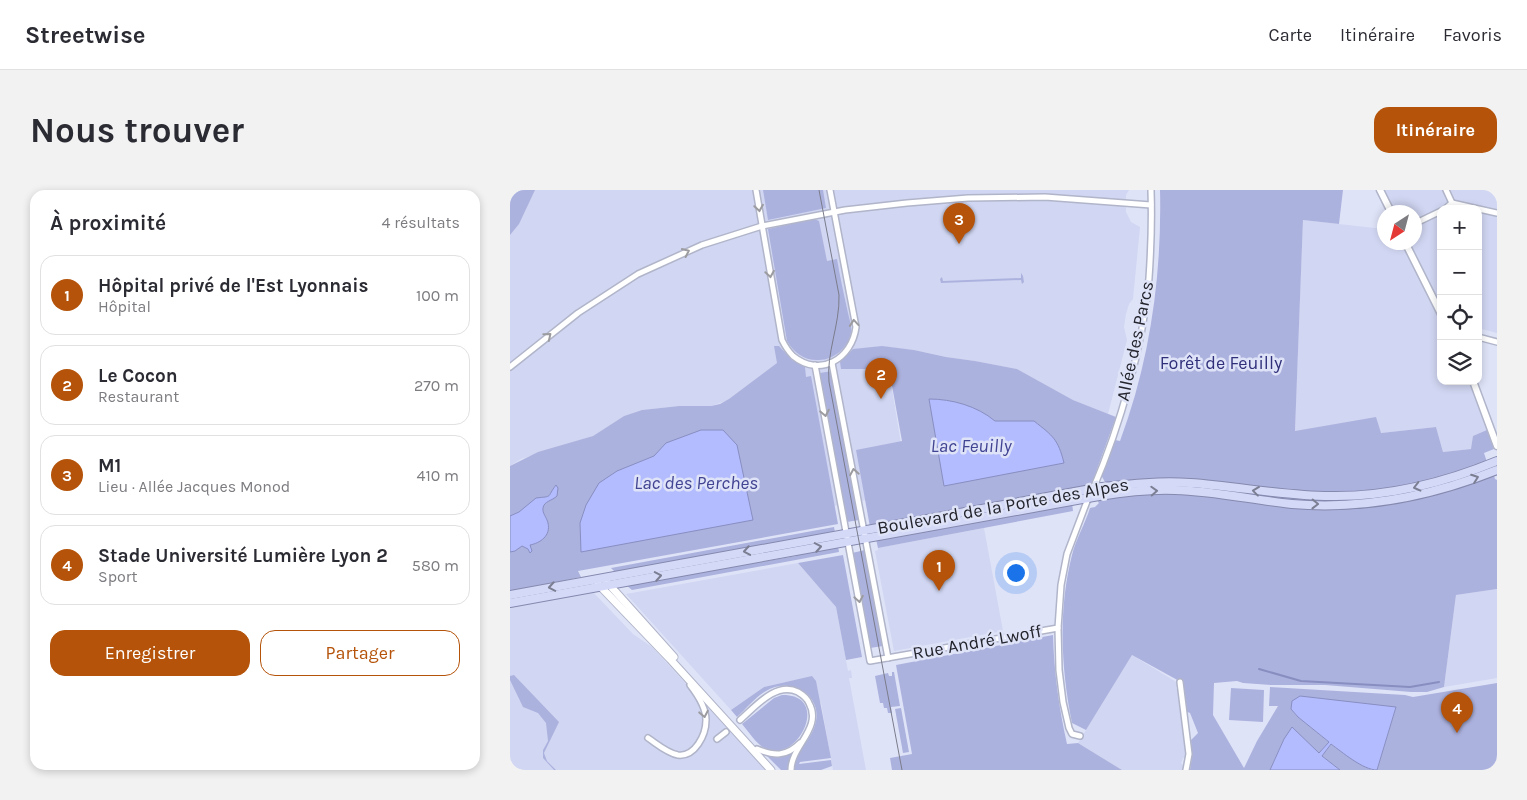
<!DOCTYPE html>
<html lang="fr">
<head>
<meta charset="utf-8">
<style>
  :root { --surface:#fff; --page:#f2f2f3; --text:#2b2b33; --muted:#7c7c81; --line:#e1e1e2; --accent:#b45309 }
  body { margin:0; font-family:Karla,sans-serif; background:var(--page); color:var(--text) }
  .controls { position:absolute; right:15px; top:15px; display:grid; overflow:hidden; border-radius:10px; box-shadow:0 2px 8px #0003 }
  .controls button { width:45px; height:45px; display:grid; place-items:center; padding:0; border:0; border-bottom:1px solid var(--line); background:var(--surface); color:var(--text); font:25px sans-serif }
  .compass { position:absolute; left:867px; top:15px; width:45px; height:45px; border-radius:50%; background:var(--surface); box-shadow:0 2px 8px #0003; rotate:216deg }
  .you { position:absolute; left:505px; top:382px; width:18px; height:18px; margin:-12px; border:4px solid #fff; border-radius:50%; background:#1a73e8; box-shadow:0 0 0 8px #1a73e833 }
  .badge { display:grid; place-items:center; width:32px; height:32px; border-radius:50%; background:var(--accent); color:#fff; font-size:16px; font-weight:700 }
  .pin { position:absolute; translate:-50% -41px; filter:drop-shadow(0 1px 2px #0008) }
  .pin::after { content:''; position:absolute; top:26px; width:18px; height:15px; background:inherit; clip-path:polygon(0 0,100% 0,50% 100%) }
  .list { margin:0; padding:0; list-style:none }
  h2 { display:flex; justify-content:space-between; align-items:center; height:65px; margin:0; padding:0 20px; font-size:21px }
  h2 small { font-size:16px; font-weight:400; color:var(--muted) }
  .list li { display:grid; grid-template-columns:32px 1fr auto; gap:15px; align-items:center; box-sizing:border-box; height:80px; margin:0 10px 10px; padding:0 10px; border:1px solid var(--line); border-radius:15px }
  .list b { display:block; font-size:19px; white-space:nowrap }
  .list p { margin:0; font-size:16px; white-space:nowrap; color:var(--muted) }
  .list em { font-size:16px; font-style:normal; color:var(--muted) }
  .actions { display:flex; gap:10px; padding:15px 20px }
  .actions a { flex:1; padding:11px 0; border:1px solid var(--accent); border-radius:15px; text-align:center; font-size:18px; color:var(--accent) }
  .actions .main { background:var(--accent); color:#fff }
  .icon { flex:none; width:28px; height:28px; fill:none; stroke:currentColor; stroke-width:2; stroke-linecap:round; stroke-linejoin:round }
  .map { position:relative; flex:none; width:987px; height:580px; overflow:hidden; border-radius:15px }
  header { display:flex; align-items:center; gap:30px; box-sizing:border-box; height:70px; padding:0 25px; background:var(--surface); border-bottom:1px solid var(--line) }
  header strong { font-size:24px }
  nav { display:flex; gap:28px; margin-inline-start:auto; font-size:18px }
  .intro { display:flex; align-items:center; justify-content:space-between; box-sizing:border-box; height:120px; padding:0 30px }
  h1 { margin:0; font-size:35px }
  .button { padding:12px 22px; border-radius:15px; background:var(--accent); color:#fff; font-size:18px; font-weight:700 }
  main { display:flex; gap:30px; padding:0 30px }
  aside { flex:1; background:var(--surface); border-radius:15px; box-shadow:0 2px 8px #0003 }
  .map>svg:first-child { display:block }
  .built { fill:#d1d6f2 }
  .green { fill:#acb2de }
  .water { fill:#b3bcff; stroke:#888ec0 }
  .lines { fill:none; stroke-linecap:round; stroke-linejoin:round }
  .stream { stroke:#888ec0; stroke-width:2 }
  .minor-casing { stroke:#b1b5c9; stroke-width:8 }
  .tertiary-casing { stroke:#b1b5c9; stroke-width:9 }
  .secondary-casing { stroke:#b1b5c9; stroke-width:9 }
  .primary-casing { stroke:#8489ae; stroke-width:10 }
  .minor { stroke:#fff; stroke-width:5 }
  .tertiary { stroke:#fff; stroke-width:6 }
  .secondary { stroke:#fff; stroke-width:7 }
  .primary { stroke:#d4d9f8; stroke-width:8 }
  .tram { stroke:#7a7c8a; stroke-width:1 }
  .oneway { stroke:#9c9ca0 }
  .oneway2 { stroke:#7c7e92 }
  .labels { text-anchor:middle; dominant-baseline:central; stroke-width:5; stroke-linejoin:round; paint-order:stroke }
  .street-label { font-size:18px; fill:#23242c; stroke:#dfe3f8 }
  .park-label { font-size:18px; fill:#2f2f7a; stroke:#dfe3f8 }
  .water-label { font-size:19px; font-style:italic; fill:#414492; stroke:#dfe3f8 }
</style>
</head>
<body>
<header>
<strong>Streetwise</strong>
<nav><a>Carte</a><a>Itinéraire</a><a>Favoris</a></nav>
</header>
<div class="intro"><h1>Nous trouver</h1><a class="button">Itinéraire</a></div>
<main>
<aside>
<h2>À proximité<small>4 résultats</small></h2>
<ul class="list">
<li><span class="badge">1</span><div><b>Hôpital privé de l'Est Lyonnais</b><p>Hôpital</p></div><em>100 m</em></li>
<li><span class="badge">2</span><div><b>Le Cocon</b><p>Restaurant</p></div><em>270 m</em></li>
<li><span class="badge">3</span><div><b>M1</b><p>Lieu · Allée Jacques Monod</p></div><em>410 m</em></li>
<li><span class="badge">4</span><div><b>Stade Université Lumière Lyon 2</b><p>Sport</p></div><em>580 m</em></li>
</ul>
<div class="actions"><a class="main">Enregistrer</a><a>Partager</a></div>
</aside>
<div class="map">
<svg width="987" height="580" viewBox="0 0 987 580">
  <rect width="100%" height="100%" fill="#dfe3f8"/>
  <g class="built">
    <path d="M0,0H619L616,5V22L621,32L630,37L623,109L619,114L616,124L614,137L617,150L598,224L563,210L507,179L465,171L436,167L404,160L375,157L399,302L281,324L219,210L201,216H169L132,220L114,226L83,246L11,269L0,276Z"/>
    <path d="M874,0H987V143L968,138V19H931V191H967L985,238L977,240L961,259L933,262L926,237L871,243L785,241L793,30L874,39V52H904V22H885Z"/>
    <path d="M474,338L493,441L384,461L365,361L368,360V358Z"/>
    <path d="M288,373L326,417L338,481L341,480L342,488H339L356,580H323L311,513L285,490L254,497L221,520L116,404Z"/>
    <path d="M987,399V488L934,497L946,405Z"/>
    <path d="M82,401L123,444L142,457L256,580H0V417Z"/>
    <path d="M622,465L668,493L666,498L668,500L677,561V567L673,568L671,573L674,576V580H612L568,553Z"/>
  </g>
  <g class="green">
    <path d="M0,0H25L9,34L0,45Z"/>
    <path d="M253,0H313L316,18L258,30Z"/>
    <path d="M650,0H833L829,34L793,30L785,241L866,227L871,243L926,237L933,262L961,259L963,246L977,240L984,259L974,263L977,272L944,284L897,295L860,301L824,304L735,297L595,292L591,285L605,250L610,251C640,171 652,85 650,0Z"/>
    <path d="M304,29L309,31L317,71L327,69C330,87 334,105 338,123C339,128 342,136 341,142C339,157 324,170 309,170C295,171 284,163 277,151L258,39Z"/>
    <path d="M511,83L513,86L514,92L512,94L511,90L431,93L430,89L432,87L433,91L511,88Z"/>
    <path d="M264,156H269L282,170L295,177L296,187L301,186L328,334L68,381L71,387L0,402V276L28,262L83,246L114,226L132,220L169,216H201L210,214L219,209L267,173Z"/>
    <path d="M372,156L404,160L436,167L465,171L507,179L563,210L606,227L582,293L578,296L360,337L346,260L392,251L379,179H331L330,172L343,159Z"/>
    <path d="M322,181L349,330L337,332L310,183Z"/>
    <path d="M981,276L985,289L987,290V399L946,405L934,497L917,502H901L815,495H761L733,493L727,491L704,493L703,525L734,578L747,551L768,516H759L760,497L895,505L903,507L987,493V580H867L886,517L781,519L788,527L819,552L809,563L774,549L760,580H680L682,567L681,550L688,543L680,523L675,521L671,492L622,465L576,540L562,533C551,479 548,420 562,365C566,349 575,334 580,318L585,317L589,313L588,312L592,300L659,294L715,299L770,307L801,309L850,308Z"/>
    <path d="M562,313L563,321L368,358L366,349Z"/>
    <path d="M324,337L325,342L106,383L101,378Z"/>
    <path d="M328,356L329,362L122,400L116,395L286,366L287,363Z"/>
    <path d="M355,360L373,456L360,458L342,363Z"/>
    <path d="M333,365L352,467L336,470L326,417L288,373Z"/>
    <path d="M543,445C544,482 549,518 557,554L568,553L612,580H382L380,568L402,564L386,475Z"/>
    <path d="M382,482H384L390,516L381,517L382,523H378L377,518H374L373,513H370L365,486L378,483L379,486H382Z"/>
    <path d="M4,485L49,532L34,563L37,571L46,580H44L33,568V560L38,551L36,533L28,523L13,517L0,490V486Z"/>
    <path d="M302,486L306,491L321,568L290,572L289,574L321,570L322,576L311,580H284C285,561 303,549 306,531C308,522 305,513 299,506C288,494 269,493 256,501C245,507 236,519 227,527L221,520L254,497Z"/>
    <path d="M721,498L754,500L753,532L719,530Z"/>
    <path d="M272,505C322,504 288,574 256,559C247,555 238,541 232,534L264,508Z"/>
    <path d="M391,518L399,562L393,563L385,519Z"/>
    <path d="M821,554L838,566L862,580H830L812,566Z"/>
    <path d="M282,563L283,564L280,570L279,580H271L257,566H269Z"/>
  </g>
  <g class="water">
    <path d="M419,209C442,209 467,216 485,231H524C543,246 548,249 554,273L434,296Z"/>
    <path d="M191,240H213L227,255L243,330L71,362L70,333L76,315L89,293L107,281L144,266L156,253Z"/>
    <path d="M46,295L48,298L47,306C42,311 34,311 33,318C32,323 37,328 38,333C41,346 30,353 20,355L22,361L20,363L18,359L12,356L5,361L0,362V326L9,322L26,308C44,306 36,308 46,295Z"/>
    <path d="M790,506L886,517L867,580C853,580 832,562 821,554L812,566L830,580H760L774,549L782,537L809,563L819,552L788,527L781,519L782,511Z"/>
  </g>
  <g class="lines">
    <path class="stream" d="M749,479L791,491L900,497L929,492"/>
    <g class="minor-casing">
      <g id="minor">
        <path d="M246,0L272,150C275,156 278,161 283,166C310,188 342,169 346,137L320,0"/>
        <path d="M942,13L987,23"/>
        <path d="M935,19L942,13L936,0"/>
        <path d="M904,34L931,21"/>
        <path d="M968,147L987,152"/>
        <path d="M322,173L378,468"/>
        <path d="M305,175L360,471L548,438"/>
        <path d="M0,177L68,123L128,84L192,55L252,36L335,20L397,13L458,8L535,7L641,15"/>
        <path d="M583,299C610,236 633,157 639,88C641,59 642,29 641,0"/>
        <path d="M670,492L679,564L676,580"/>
        <path d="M230,530C245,517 266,491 288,502C293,505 297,508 299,513C313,538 281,556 281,580"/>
        <path d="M570,546L562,544L559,538L553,512L549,480L548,438L551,395L557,364L579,306"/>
        <path d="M138,548C147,554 157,563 168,565C185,567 196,545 196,530C196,517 187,504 180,495"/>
        <path d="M207,549L216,542"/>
        <path d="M247,559C264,566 276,567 290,553"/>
      </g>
    </g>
    <g class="tertiary-casing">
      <g id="tertiary">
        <path d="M870,0L881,22"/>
        <path d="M895,52L931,124"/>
        <path d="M963,191L987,256"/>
      </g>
    </g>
    <g class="secondary-casing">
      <g id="secondary">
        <path d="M96,391L164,467"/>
        <path d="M88,394L160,469L261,580"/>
      </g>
    </g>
    <g class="primary-casing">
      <g id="primary">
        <path d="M0,405L592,297C621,294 650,291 680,293C727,296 773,306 820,306C878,307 934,293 987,271"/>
        <path d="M0,413L589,306C614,302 639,299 665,300C704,301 743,310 782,314C853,320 922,306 987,280"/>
      </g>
    </g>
    <use href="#minor" class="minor"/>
    <use href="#tertiary" class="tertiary"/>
    <use href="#secondary" class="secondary"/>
    <use href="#primary" class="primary"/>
    <path class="tram" d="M309,0L329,105C330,135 316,163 319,192L392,580"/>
  </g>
  <defs><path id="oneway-chevron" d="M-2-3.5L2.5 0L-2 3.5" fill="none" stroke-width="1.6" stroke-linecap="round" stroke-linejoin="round" transform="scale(1.25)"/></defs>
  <g class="oneway">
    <use href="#oneway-chevron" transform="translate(249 18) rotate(81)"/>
    <use href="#oneway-chevron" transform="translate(176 62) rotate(-25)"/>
    <use href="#oneway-chevron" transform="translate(260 84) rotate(81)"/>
    <use href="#oneway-chevron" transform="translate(344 133) rotate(-95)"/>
    <use href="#oneway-chevron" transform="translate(38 146) rotate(-39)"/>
    <use href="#oneway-chevron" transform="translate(315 223) rotate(79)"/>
    <use href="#oneway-chevron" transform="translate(344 282) rotate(-100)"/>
    <use href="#oneway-chevron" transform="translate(349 409) rotate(80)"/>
    <use href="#oneway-chevron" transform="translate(194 524) rotate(79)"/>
  </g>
  <g class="oneway2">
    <use href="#oneway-chevron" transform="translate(965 288) rotate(-20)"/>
    <use href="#oneway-chevron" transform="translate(907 297) rotate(166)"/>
    <use href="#oneway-chevron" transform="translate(644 301) rotate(-3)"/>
    <use href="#oneway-chevron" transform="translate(746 301) rotate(-173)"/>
    <use href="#oneway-chevron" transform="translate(805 314) rotate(1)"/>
    <use href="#oneway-chevron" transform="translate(308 357) rotate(-10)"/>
    <use href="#oneway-chevron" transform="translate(237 361) rotate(170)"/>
    <use href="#oneway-chevron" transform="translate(148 386) rotate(-10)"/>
    <use href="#oneway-chevron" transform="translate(42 397) rotate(170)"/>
  </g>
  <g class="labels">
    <g class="street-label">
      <text transform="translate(625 151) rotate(-78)">Allée des Parcs</text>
      <text transform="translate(493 316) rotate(-10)">Boulevard de la Porte des Alpes</text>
      <text transform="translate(467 452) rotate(-10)">Rue André Lwoff</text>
    </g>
    <g class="park-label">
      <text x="711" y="173">Forêt de Feuilly</text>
    </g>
    <g class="water-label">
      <text x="461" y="256">Lac Feuilly</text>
      <text x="186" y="293">Lac des Perches</text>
    </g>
  </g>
</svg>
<div class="controls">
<button>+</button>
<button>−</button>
<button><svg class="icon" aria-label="locate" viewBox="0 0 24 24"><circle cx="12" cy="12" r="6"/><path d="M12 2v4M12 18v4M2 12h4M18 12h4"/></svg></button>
<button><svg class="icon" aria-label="layers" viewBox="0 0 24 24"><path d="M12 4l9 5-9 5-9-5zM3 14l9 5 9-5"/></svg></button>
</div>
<svg class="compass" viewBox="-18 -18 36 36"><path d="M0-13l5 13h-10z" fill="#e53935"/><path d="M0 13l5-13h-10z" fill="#7c7c81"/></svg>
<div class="you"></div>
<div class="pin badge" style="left:429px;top:401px">1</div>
<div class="pin badge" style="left:371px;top:209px">2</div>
<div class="pin badge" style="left:449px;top:54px">3</div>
<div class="pin badge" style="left:947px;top:543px">4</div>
</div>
</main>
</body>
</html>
